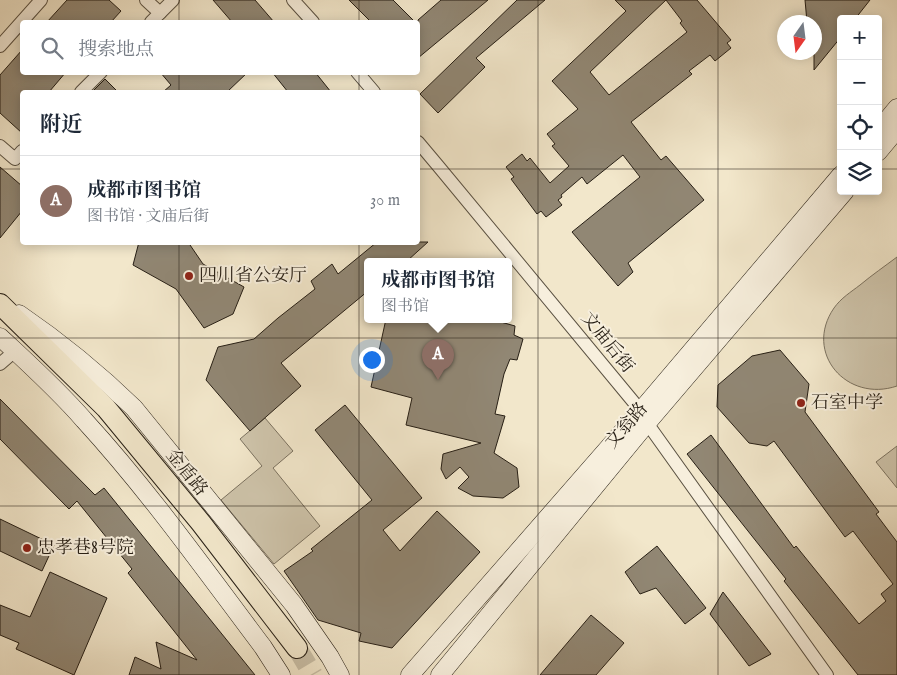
<!DOCTYPE html>
<html lang="zh">
<head>
<meta charset="utf-8">
<style>
  :root { --surface:#fff; --page:#f6f6f7; --text:#1f2937; --muted:#747a83; --line:#e0e1e3; --accent:#8f2418 }
  body { margin:0; font-family:"IM FELL English","Noto Serif SC",serif; background:var(--page); color:var(--text) }
  .controls { position:absolute; right:15px; top:15px; display:grid; overflow:hidden; border-radius:5px; box-shadow:0 2px 12px #0003 }
  .controls button { width:45px; height:45px; display:grid; place-items:center; padding:0; border:0; border-bottom:1px solid var(--line); background:var(--surface); color:var(--text); font:25px sans-serif }
  .compass { position:absolute; left:777px; top:15px; width:45px; height:45px; border-radius:50%; background:var(--surface); box-shadow:0 2px 12px #0003; rotate:194deg }
  .you { position:absolute; left:371px; top:359px; width:18px; height:18px; margin:-12px; border:4px solid #fff; border-radius:50%; background:#1a73e8; box-shadow:0 0 0 8px #1a73e833 }
  .badge { display:grid; place-items:center; width:32px; height:32px; border-radius:50%; background:var(--accent); color:#fff; font-size:16px; font-weight:700 }
  .pin { position:absolute; translate:-50% -41px; filter:drop-shadow(0 1px 2px #0008) }
  .pin::after { content:''; position:absolute; top:26px; width:18px; height:15px; background:inherit; clip-path:polygon(0 0,100% 0,50% 100%) }
  .popup { position:absolute; left:364px; top:258px; width:148px; height:65px; box-sizing:border-box; display:grid; place-content:center; border-radius:5px; background:var(--surface); filter:drop-shadow(0 1px 4px #0005); font-size:16px; white-space:nowrap; color:var(--muted) }
  .popup b { font-size:19px; color:var(--text) }
  .popup::after { content:''; position:absolute; left:50%; top:100%; margin-left:-10px; border:10px solid transparent; border-top-color:var(--surface) }
  .list { margin:0; padding:0; list-style:none }
  h2 { display:flex; justify-content:space-between; align-items:center; height:65px; margin:0; padding:0 20px; font-size:21px }
  h2 small { font-size:16px; font-weight:400; color:var(--muted) }
  .list li { display:grid; grid-template-columns:32px 1fr auto; gap:15px; align-items:center; box-sizing:border-box; height:90px; padding:0 20px; border-top:1px solid var(--line) }
  .list b { display:block; font-size:19px; white-space:nowrap }
  .list p { margin:0; font-size:16px; white-space:nowrap; color:var(--muted) }
  .list em { font-size:16px; font-style:normal; color:var(--muted) }
  .icon { flex:none; width:28px; height:28px; fill:none; stroke:currentColor; stroke-width:2; stroke-linecap:round; stroke-linejoin:round }
  .map { position:relative; flex:none; width:897px; height:675px; overflow:hidden }
  .search { position:absolute; background:var(--surface); box-shadow:0 2px 12px #0003; left:20px; top:20px; width:400px; height:55px; display:flex; align-items:center; gap:12px; box-sizing:border-box; padding:0 18px; border-radius:5px; color:var(--muted); font-size:19px }
  .panel { position:absolute; background:var(--surface); box-shadow:0 2px 12px #0003; left:20px; top:90px; width:400px; height:155px; border-radius:5px }
  .map>svg:first-child { display:block }
  .green { fill:#cfc5ac; stroke:#7b7260 }
  .building { fill:#918774; stroke:#271f15; fill-rule:evenodd }
  .lines { fill:none; stroke-linecap:round; stroke-linejoin:round }
  .primary-tunnel { stroke:#c9bfa7; stroke-width:20; stroke-dasharray:20 10; stroke-linecap:butt }
  .minor-casing { stroke:#5a5142; stroke-width:14 }
  .secondary-casing { stroke:#271f15; stroke-width:19 }
  .primary-casing { stroke:#271f15; stroke-width:22 }
  .minor { stroke:#f7efdd; stroke-width:12 }
  .secondary { stroke:#f7efdd; stroke-width:18 }
  .primary { stroke:#f2e7cb; stroke-width:20 }
  .grid { fill:none; stroke:#271f15; stroke-width:1; stroke-opacity:0.55 }
  .poi-dot { fill:#8f2418; stroke:#f7efdd; stroke-width:2 }
  .labels { text-anchor:middle; dominant-baseline:central; stroke-width:4; stroke-linejoin:round; paint-order:stroke }
  .poi-label { font-size:18px; fill:#271f15; stroke:#f7efdd; text-anchor:start }
  .street-label { font-size:18px; fill:#271f15; stroke:#f7efdd }
</style>
</head>
<body>
<div class="map">
<svg width="897" height="675" viewBox="0 0 897 675">
  <rect width="100%" height="100%" fill="#f2e7cb"/>
  <filter id="stains"><feTurbulence type="fractalNoise" baseFrequency=".004" numOctaves="4"/><feColorMatrix values="0 0 0 0 .2 0 0 0 0 .09 0 0 0 0 .02 0 0 0 .5 -.17"/></filter>
  <radialGradient id="worn" r=".72"><stop offset=".6" stop-color="#630" stop-opacity="0"/><stop offset="1" stop-color="#630" stop-opacity=".3"/></radialGradient>
  <g class="green">
    <path d="M897,257V386C847,403 803,353 834,308C841,298 851,292 860,285C872,275 885,266 897,257Z"/>
    <path d="M265,418L293,451L273,468L320,526L274,564L221,500L262,466L240,439Z"/>
    <path d="M897,446V488L876,462Z"/>
  </g>
  <g class="building">
    <path d="M67,0H109L121,11L111,22H47Z"/>
    <path d="M213,0H255L274,22H232Z"/>
    <path d="M349,0H393L415,22H371Z"/>
    <path d="M441,0H488L418,58V20Z"/>
    <path d="M517,0H545L476,58L485,67L438,113L420,94Z"/>
    <path d="M615,0H697L731,40L727,43L731,48L715,61L710,55L689,71L692,74L631,122L661,160L666,156L704,200L628,263L633,272L618,286L572,232L640,177L623,155L587,184L582,177L561,195L562,197L558,200L562,205L546,217L541,211L537,214L511,179L514,177L506,167L522,154L527,161L530,158L550,183L569,166L552,146L555,144L547,134L578,109L552,81L626,11ZM666,0L682,21L680,23L687,32L609,95L590,72Z"/>
    <path d="M805,0H870L855,19H841V37L814,70V22H807Z"/>
    <path d="M22,50V72H66L49,92H22V133L0,113V75Z"/>
    <path d="M160,72H248L227,92H163L171,85Z"/>
    <path d="M272,72H315L331,92H288Z"/>
    <path d="M105,79L118,92H92Z"/>
    <path d="M0,167L22,186V211L0,238Z"/>
    <path d="M139,242H188L203,264L244,287L233,314L204,328L176,289L133,265Z"/>
    <path d="M377,242H428L407,261H368V291L281,363L301,386L250,431L206,380L218,347L254,339L278,318L315,289L311,281L332,264L338,274Z"/>
    <path d="M386,319H416L438,324L439,319H490L515,326L514,335L523,339L517,360L510,359L504,374L495,414L505,416L494,453L517,468L519,487L503,498L473,496L458,488L469,477L460,467L446,479L441,469L443,454L481,443L406,425L412,398L371,387Z"/>
    <path d="M780,350L809,384L805,412L879,512L876,514L897,542V675H858L784,581L786,579L687,454L711,435L794,548L796,546L859,624L886,601L881,594L893,584L853,531L845,537L774,441L767,446L749,443L717,407L718,385L752,356Z"/>
    <path d="M0,399L95,495L104,488L255,675H129L135,657L161,669L156,642L197,660L128,573L132,569L77,501L69,509L0,439Z"/>
    <path d="M345,405L422,498L383,530L400,551L437,511L480,552L392,648L359,641L361,633L318,620L284,571L313,551L311,549L372,500L315,430Z"/>
    <path d="M0,519L54,545L42,571L0,551Z"/>
    <path d="M657,546L706,608L685,624L656,588L640,594L625,572Z"/>
    <path d="M50,572L107,598L74,675L16,649L19,643L0,635V605L30,617Z"/>
    <path d="M723,592L771,654L749,666L710,614Z"/>
    <path d="M591,615L624,643L596,675H540Z"/>
  </g>
  <g class="lines">
    <path class="primary-tunnel" d="M297,648L313,675"/>
    <g class="minor-casing">
      <g id="minor">
        <path d="M146,0L160,13"/>
        <path d="M293,0L313,22"/>
        <path d="M151,22L173,0"/>
        <path d="M0,46L41,0"/>
        <path d="M357,72L374,92"/>
        <path d="M81,92L101,72"/>
        <path d="M418,142L439,167L641,411L647,423L827,675"/>
        <path d="M0,146L15,159L22,151"/>
        <path d="M0,364L15,351"/>
      </g>
    </g>
    <g class="secondary-casing">
      <g id="secondary">
        <path d="M878,131L897,108"/>
        <path d="M878,152L897,129"/>
        <path d="M19,314C60,342 98,373 134,408L294,605L330,657L340,675"/>
        <path d="M0,337C29,364 58,390 84,420C149,491 205,570 263,647L281,675"/>
        <path d="M410,675L639,413L841,175"/>
        <path d="M440,675L647,423L845,191"/>
      </g>
    </g>
    <g class="primary-casing">
      <path id="primary" d="M0,304L106,408L201,523L297,648"/>
    </g>
    <use href="#minor" class="minor"/>
    <use href="#secondary" class="secondary"/>
    <use href="#primary" class="primary"/>
  </g>
  <path class="grid" d="M179,0V22M359,0V22M538,0V675M718,0V675M179,72V92M359,72V92M0,169H22M418,169H841M878,169H897M179,242V675M359,242V675M0,338H897M0,506H897"/>
  <g class="poi-dot">
    <circle cx="189" cy="276" r="5"/>
    <circle cx="801" cy="403" r="5"/>
    <circle cx="27" cy="548" r="5"/>
  </g>
  <g class="labels">
    <g class="poi-label">
      <text x="199" y="276">四川省公安厅</text>
      <text x="811" y="403">石室中学</text>
      <text x="37" y="548">忠孝巷8号院</text>
    </g>
    <g class="street-label">
      <text transform="translate(607 343) rotate(51)">文庙后街</text>
      <text transform="translate(627 426) rotate(-49)">文翁路</text>
      <text transform="translate(186 473) rotate(51)">金盾路</text>
    </g>
  </g>
  <rect width="100%" height="100%" filter="url(#stains)"/>
  <rect width="100%" height="100%" fill="url(#worn)"/>
</svg>
<div class="controls">
<button>+</button>
<button>−</button>
<button><svg class="icon" aria-label="locate" viewBox="0 0 24 24"><circle cx="12" cy="12" r="6"/><path d="M12 2v4M12 18v4M2 12h4M18 12h4"/></svg></button>
<button><svg class="icon" aria-label="layers" viewBox="0 0 24 24"><path d="M12 4l9 5-9 5-9-5zM3 14l9 5 9-5"/></svg></button>
</div>
<svg class="compass" viewBox="-18 -18 36 36"><path d="M0-13l5 13h-10z" fill="#e53935"/><path d="M0 13l5-13h-10z" fill="#747a83"/></svg>
<div class="you"></div>
<div class="pin badge" style="left:438px;top:380px;background:#8d6e63">A</div>
<div class="popup"><b>成都市图书馆</b>图书馆</div>
<div class="search"><svg class="icon" aria-label="search" viewBox="0 0 24 24"><circle cx="10" cy="10" r="6"/><path d="M15 15l6 6"/></svg>搜索地点</div>
<section class="panel">
<h2>附近<small></small></h2>
<ul class="list">
<li><span class="badge" style="background:#8d6e63">A</span><div><b>成都市图书馆</b><p>图书馆 · 文庙后街</p></div><em>30 m</em></li>
</ul>
</section>
</div>
</body>
</html>
